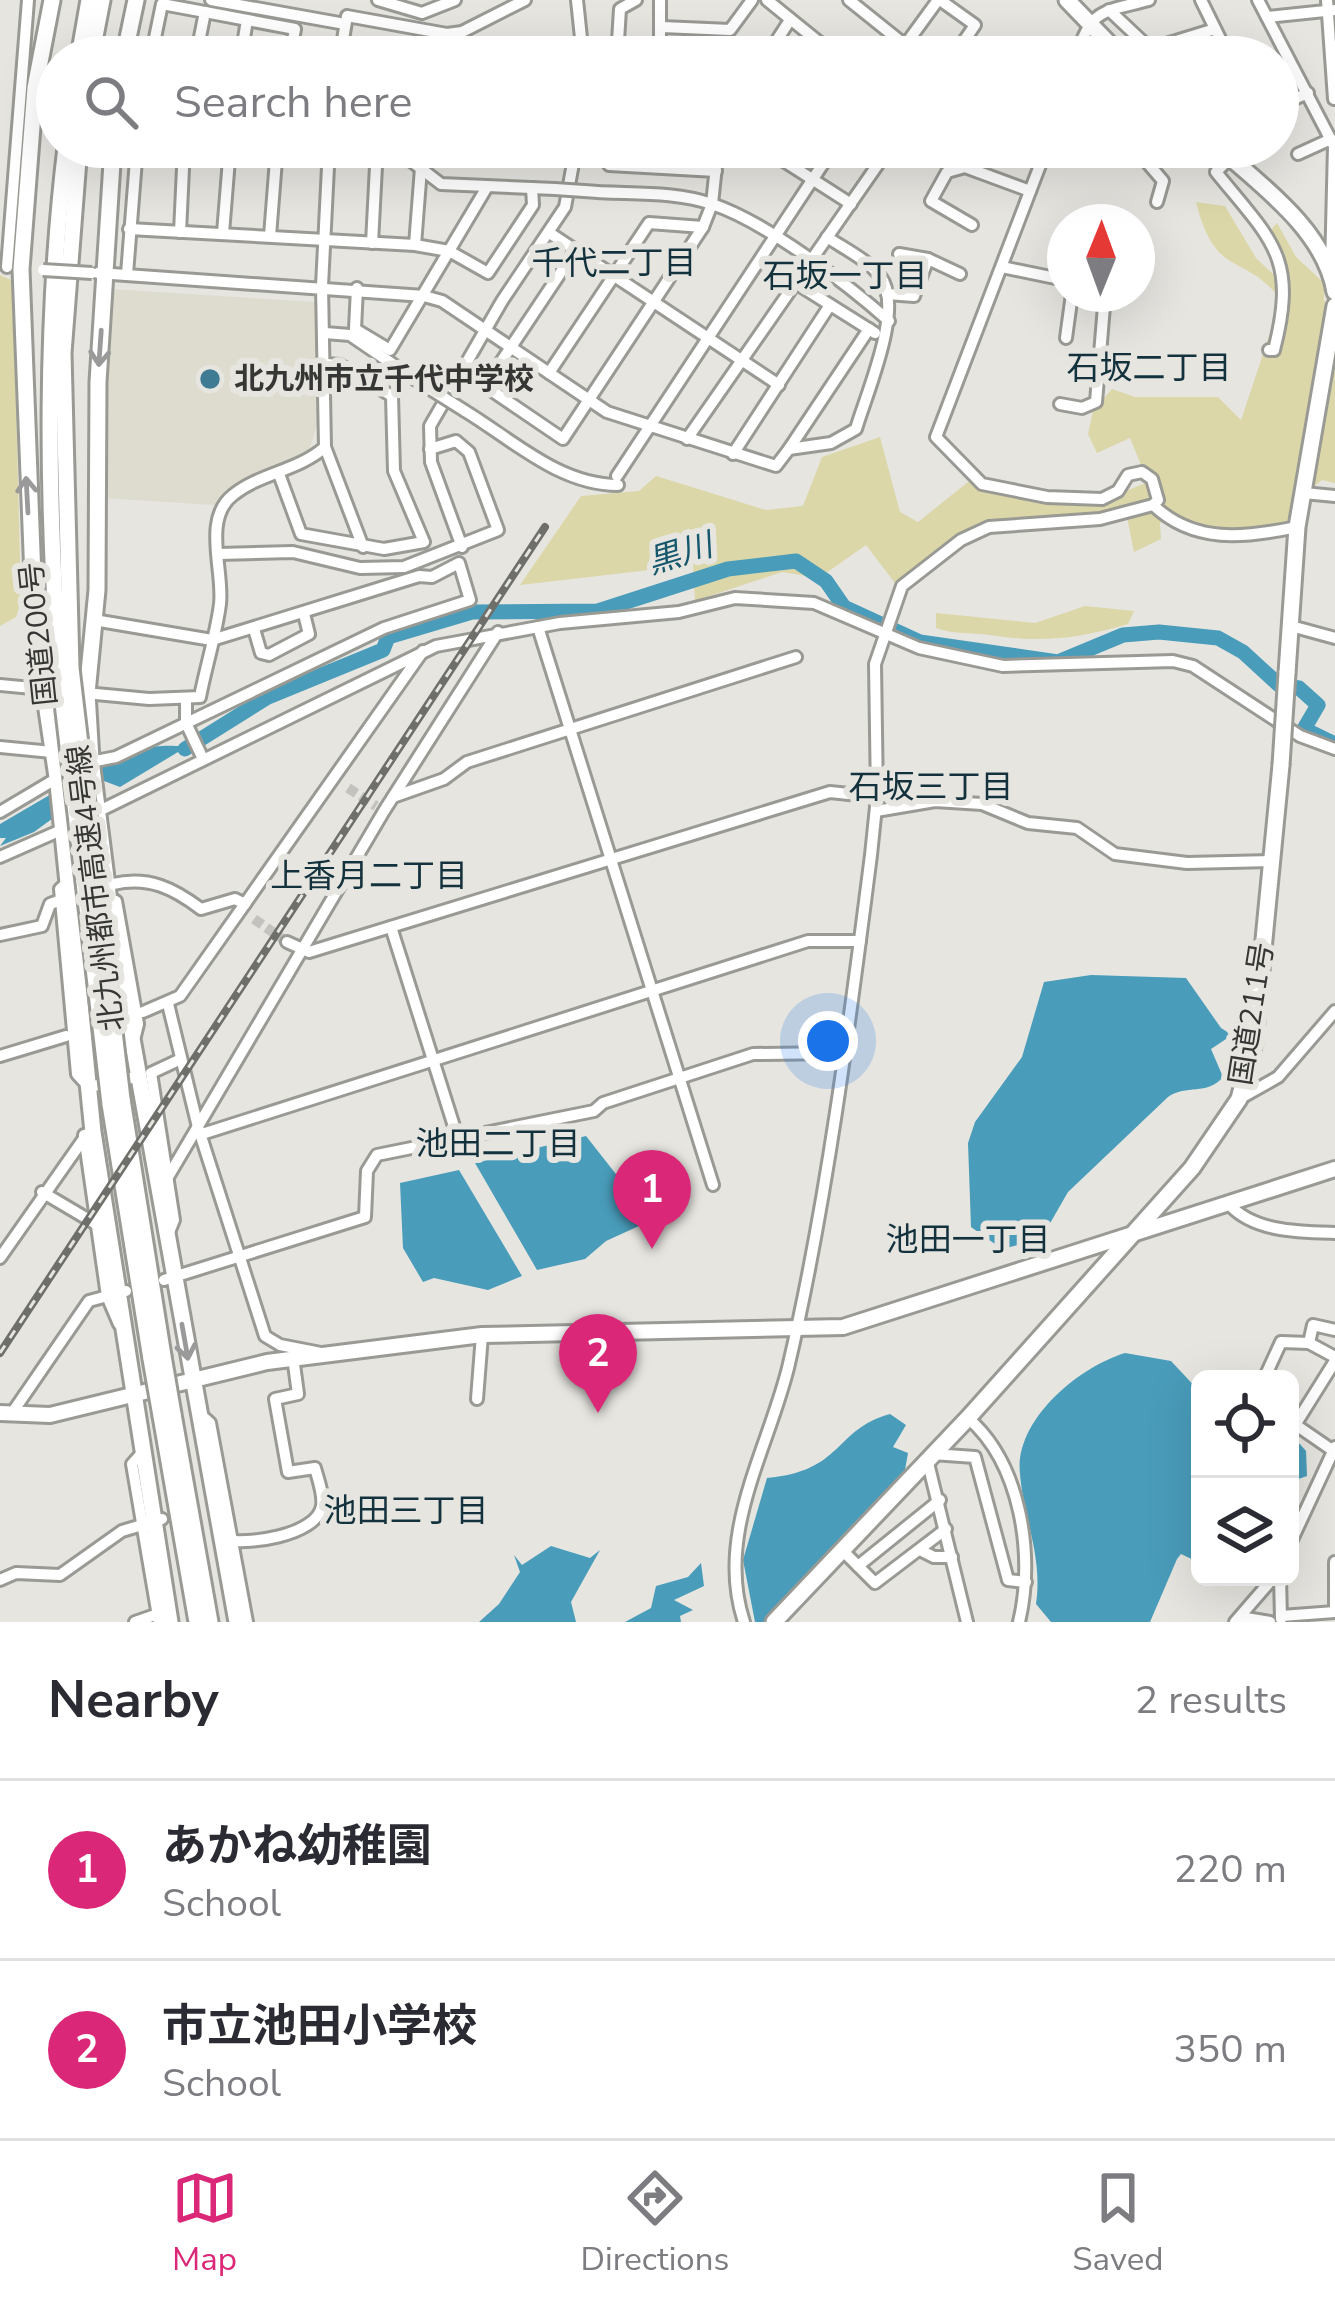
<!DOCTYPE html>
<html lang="en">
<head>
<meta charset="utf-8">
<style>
  :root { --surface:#fff; --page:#f7f7f7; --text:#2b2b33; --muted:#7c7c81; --line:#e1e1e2; --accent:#db2777 }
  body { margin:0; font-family:"Nunito Sans","Noto Sans JP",sans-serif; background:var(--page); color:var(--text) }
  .controls { position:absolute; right:36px; bottom:36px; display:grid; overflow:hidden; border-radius:18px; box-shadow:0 12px 48px #0002 }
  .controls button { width:108px; height:108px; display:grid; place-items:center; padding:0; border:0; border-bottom:3px solid var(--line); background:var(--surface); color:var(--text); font:60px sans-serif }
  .compass { position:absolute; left:1047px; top:204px; width:108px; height:108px; border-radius:50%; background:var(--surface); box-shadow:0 12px 48px #0002; rotate:1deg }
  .you { position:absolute; left:828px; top:1041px; width:42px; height:42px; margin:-30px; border:9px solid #fff; border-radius:50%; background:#1a73e8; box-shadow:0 0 0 18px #1a73e833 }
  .badge { display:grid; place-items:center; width:78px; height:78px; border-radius:50%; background:var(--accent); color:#fff; font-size:39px; font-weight:700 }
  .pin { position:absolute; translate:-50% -99px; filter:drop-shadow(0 3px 6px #0008) }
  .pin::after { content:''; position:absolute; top:63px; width:42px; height:36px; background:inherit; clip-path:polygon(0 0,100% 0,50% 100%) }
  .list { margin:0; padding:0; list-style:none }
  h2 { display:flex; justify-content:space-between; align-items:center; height:156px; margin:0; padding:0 48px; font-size:51px }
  h2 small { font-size:39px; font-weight:400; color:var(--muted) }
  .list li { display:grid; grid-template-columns:78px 1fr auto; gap:36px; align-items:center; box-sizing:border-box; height:180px; padding:0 48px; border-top:3px solid var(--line) }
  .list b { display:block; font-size:45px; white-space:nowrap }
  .list p { margin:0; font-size:39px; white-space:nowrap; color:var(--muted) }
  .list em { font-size:39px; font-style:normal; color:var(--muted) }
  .icon { flex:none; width:66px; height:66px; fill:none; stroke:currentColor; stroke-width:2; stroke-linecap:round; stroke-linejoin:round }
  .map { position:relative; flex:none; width:1335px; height:1622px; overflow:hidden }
  .search { position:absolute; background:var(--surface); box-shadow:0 12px 48px #0002; left:36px; right:36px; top:36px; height:132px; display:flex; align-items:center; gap:30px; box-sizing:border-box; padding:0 42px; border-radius:66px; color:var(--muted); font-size:45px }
  .sheet { height:516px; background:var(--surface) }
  nav { display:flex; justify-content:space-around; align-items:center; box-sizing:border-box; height:168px; border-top:3px solid var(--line); background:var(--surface); font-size:33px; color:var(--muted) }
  nav a { display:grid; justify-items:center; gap:6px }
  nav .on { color:var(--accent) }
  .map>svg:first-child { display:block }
  .built { fill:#dddccf }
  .green { fill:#dbd7a8 }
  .water { fill:#499cba }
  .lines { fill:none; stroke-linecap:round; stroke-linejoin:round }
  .river { stroke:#499cba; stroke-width:15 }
  .minor-tunnel { stroke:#c3c2be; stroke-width:10; stroke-dasharray:10 5; stroke-linecap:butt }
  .minor-casing { stroke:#9a9a95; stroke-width:16 }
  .major-casing { stroke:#9a9a95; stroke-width:20 }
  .highway-casing { stroke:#9a9a95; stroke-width:21 }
  .minor { stroke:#fff; stroke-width:10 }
  .major { stroke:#fff; stroke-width:14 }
  .highway { stroke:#fff; stroke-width:15 }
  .rail-casing { stroke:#6e6e6b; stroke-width:8 }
  .rail { stroke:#e6e5e0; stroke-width:3; stroke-dasharray:9; stroke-linecap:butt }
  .minor-bridge-casing { stroke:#9a9a95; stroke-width:16; stroke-linecap:butt }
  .highway-bridge-casing { stroke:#9a9a95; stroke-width:21; stroke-linecap:butt }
  .minor-bridge { stroke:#fff; stroke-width:10 }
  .highway-bridge { stroke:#fff; stroke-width:15 }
  .oneway { stroke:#9a9a9a }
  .poi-dot { fill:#3f7c93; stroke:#e6e5e0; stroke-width:4.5 }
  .labels { text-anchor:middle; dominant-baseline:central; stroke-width:12; stroke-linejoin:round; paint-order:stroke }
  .poi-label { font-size:30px; font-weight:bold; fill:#363634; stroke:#e6e5e0; text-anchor:start }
  .street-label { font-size:30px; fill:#363634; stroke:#e6e5e0 }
  .neighbourhood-label { font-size:33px; fill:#14323d; stroke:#e6e5e0 }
  .water-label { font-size:33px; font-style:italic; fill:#15586d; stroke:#e6e5e0 }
</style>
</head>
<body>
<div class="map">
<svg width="1335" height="1622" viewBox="0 0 1335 1622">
  <rect width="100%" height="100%" fill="#e6e5e0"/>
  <path class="built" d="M110,289L315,302L318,422L309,451L234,484L214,505L103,498Z"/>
  <g class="green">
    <path d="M1196,202L1225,206L1256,258L1275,276L1269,232L1277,223L1296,257L1324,283V301L1335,303V483L1322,480C1305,492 1304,504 1291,517C1256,552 1209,533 1172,516L1160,523L1161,539L1134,552L1127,517L1072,527L992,529L903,579L898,587L866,545L819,578L782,572L695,601L693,565L520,585L581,496L639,491L656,476L766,510L803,506L822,457L880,437L900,512L918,522L968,482C1031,508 1085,510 1148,482L1130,438L1097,453L1088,434L1093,411L1112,389L1135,397H1218L1241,420L1281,300C1244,251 1216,281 1196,202Z"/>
    <path d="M0,275L13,281L21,602L16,617L0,626Z"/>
    <path d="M1085,606L1134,611L1128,624C1078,639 1040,643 990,635C971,632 956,635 936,628V613L1035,623Z"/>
  </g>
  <g class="water">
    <path d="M193,743L120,787L104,781L34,832L0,846L6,838H0V824L101,765C125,768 140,746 162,746C175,745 180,748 193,743Z"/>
    <path d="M1091,975L1186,978L1221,1028L1232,1035L1211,1049L1223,1077C1207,1096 1186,1084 1168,1097L1068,1192L1041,1239L1002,1249L971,1227L968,1143L975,1122L1022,1057L1044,982Z"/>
    <path d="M586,1136L652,1220L606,1241L585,1259L537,1270L475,1163Z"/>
    <path d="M459,1170L522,1276L488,1290L434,1278L423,1282L403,1248L400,1183Z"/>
    <path d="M1125,1353L1171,1361L1200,1392V1563L1181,1554L1177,1559L1150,1622H1051L1036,1604C1043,1556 1024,1521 1020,1474C1014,1420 1079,1367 1125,1353Z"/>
    <path d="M890,1414L906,1425L893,1447L908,1453L905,1470L767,1622H755L743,1560L767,1478C844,1471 833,1430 890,1414Z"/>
    <path d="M1290,1433L1306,1451L1307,1476L1290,1482Z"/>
    <path d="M551,1546L590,1558L600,1550L571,1602L576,1622H479L499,1604L520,1572L514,1555L522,1565Z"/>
    <path d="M701,1563L704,1586L674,1600L693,1610L680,1616L681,1622H625L651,1608L656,1586L688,1577Z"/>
  </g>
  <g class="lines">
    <path class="river" d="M185,749L268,697L383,650L388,637L472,612L598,611L728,569L796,561L826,581L844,607L920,642L1058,662L1123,635L1159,632L1218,638L1243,652L1279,685L1299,688L1318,705L1304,729L1335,744"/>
    <g class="minor-tunnel">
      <path d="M348,788L376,806"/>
      <path d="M254,919L287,942"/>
    </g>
    <g class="minor-casing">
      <g id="minor">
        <path d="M211,0L345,24"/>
        <path d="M378,0L422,13L455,0"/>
        <path d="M577,0L583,57"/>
        <path d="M660,0V57"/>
        <path d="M767,0L825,47L818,57"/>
        <path d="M849,0L920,57"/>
        <path d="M940,0L975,25L953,57"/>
        <path d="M1201,0L1229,57"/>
        <path d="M1258,0L1334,146L1331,269"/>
        <path d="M1327,0L1334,99"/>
        <path d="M1109,10L1159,57"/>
        <path d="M1267,17L1335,10"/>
        <path d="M662,27L730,30L752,0"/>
        <path d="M906,44L938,0"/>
        <path d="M1150,49L1215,29"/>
        <path d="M151,57L162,4L205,12"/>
        <path d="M196,57L205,12L295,29L290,57"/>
        <path d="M241,57L247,20"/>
        <path d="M340,57L347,16L447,34L462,32L525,0"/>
        <path d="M617,57L620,9L636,0"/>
        <path d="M766,57L790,20"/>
        <path d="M1076,57C1091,8 1103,12 1149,0"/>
        <path d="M1278,106L1308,93"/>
        <path d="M393,147L441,184L555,189"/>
        <path d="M610,147L609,165L716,171"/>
        <path d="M762,147L851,204"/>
        <path d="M1046,147L1080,159L1084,147"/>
        <path d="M1047,147L936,437L982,484L1047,497L1102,499L1118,491L1128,475L1142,472L1152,479L1158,500L1153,505"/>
        <path d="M1134,147L1163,181L1157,202"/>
        <path d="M1298,154L1331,139"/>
        <path d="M1230,158L1216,172C1272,241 1298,257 1274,350H1269"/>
        <path d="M584,191C625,195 671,190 712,204C766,222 846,283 889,321"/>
        <path d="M972,225L931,201L947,172L965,167L1030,191"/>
        <path d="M129,229L415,245L449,251L488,273L533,205L532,188"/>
        <path d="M180,232L184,147"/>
        <path d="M223,233L230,147"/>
        <path d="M551,234L779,385"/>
        <path d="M270,236L277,147"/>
        <path d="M372,243L377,147"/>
        <path d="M415,245L421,168"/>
        <path d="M575,251L485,386L563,439L703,227"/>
        <path d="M899,254L928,259"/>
        <path d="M7,267L28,0"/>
        <path d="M1002,267L1065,280"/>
        <path d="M98,273L424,296L442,301L607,412L776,466L789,449L831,443L856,429C866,394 905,307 880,276C868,260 843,248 827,237"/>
        <path d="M127,274L137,147"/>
        <path d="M794,282L875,333"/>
        <path d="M357,288L355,329L390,350L487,187"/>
        <path d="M887,294L914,296L928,259L960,274"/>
        <path d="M325,333L350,335L419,382"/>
        <path d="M1066,338L1072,294"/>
        <path d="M549,373L649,223L703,227L712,204L718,147"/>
        <path d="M1060,404L1082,408L1096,402L1105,294"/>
        <path d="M465,411C514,441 560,485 618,485"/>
        <path d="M687,439L890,147"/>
        <path d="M325,447L363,547"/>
        <path d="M789,449L869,329"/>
        <path d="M733,454L830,305"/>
        <path d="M279,474L301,534L384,549L424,542L394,471L392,396L340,365L326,364"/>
        <path d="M617,476L834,147"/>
        <path d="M1304,493L1335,496"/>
        <path d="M1153,505C1194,544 1244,538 1297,527"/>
        <path d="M462,547L431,462L430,426L502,301L565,207L576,147"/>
        <path d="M219,554L293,552L360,568L404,567L498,530L469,452L456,441L430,449"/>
        <path d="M1291,626L1335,638"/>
        <path d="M538,627L713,1185"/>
        <path d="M254,629L261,653L269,655L309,634L304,614"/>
        <path d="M0,685L149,699L200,697C206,666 216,635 220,604C224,571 202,519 233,495C260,473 298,471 325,447L322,286L329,147"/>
        <path d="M186,700V723L203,759"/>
        <path d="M0,747L52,752"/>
        <path d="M86,763L116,757L384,628L470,600L459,563L432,577L419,576L212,640L94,620"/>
        <path d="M393,797L444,779L467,762L796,657"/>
        <path d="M876,811L935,801L982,804L1028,823L1077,828L1115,854L1187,863L1272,861"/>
        <path d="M0,812L59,777"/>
        <path d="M95,813L436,646L560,623L679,612L735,598L814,603L919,648L1003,666L1173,661L1193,666L1300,736L1335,749"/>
        <path d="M0,857L68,827"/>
        <path d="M68,882L60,889L77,1074L89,1087L140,1076"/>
        <path d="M113,884C149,876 173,888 201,909L235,899L245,904"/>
        <path d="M116,901L138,1024L135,1036"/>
        <path d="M391,927L458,1139"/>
        <path d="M0,935L42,926L50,904L61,900"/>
        <path d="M287,942L309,952L830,792L877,797"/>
        <path d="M168,1004L198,1127L265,1336L280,1345L321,1353"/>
        <path d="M143,1012L180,996L423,651"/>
        <path d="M0,1056L66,1036"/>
        <path d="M1239,1099L1278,1077L1335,1011"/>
        <path d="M202,1134L808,941H860"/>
        <path d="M84,1135L107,1296L119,1324"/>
        <path d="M168,1177L384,811L498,632"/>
        <path d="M42,1192L96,1224"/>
        <path d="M1229,1204C1253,1232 1300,1232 1335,1233"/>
        <path d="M169,1232L174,1220L151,1073L181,1059"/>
        <path d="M0,1258L87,1134"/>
        <path d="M164,1280L365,1217L367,1171L377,1155L594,1111L603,1103L753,1054L841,1053"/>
        <path d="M1309,1343L1313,1325L1335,1330"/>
        <path d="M1264,1379L1281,1342L1309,1343L1335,1357"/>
        <path d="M477,1399L482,1335"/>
        <path d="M12,1413L89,1301L126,1291"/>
        <path d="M200,1414L210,1423L247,1622"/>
        <path d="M968,1418C1021,1464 1035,1556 1019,1622"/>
        <path d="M1293,1423L1335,1452"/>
        <path d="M1295,1425L1335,1361"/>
        <path d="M141,1454L132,1464L159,1622"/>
        <path d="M932,1454L975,1457L1008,1580L1026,1582"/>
        <path d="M927,1459L967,1622"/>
        <path d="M221,1539C245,1546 317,1536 322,1506C324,1495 318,1479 315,1468L288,1472L275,1399L298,1394L293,1357"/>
        <path d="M1290,1544L1335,1447"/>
        <path d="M842,1550L875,1583L946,1529"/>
        <path d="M922,1551L934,1557H952"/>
        <path d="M1335,1562V1610"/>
        <path d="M858,1566L940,1500"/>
        <path d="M1280,1577L1281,1619"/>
        <path d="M0,1580L16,1573L60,1575L122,1531L162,1519"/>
        <path d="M1281,1616L1335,1612"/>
        <path d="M1240,1617L1270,1622"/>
        <path d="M135,1622L158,1614"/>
        <path d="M744,1622C715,1535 767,1452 788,1368C826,1207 850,1020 871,855L877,797L875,664L902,586L961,540L989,527L1100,519L1153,505"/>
        <path d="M1235,1622L1274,1577"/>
      </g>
    </g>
    <g class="major-casing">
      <path id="major" d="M0,1413L50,1415L267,1362L482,1335L843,1327L1335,1169"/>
    </g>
    <g class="highway-casing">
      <g id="highway">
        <path d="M52,0L35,88L21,269L35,629L58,784L93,1132L170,1622"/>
        <path d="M1067,0L1122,57"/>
        <path d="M79,57L89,0"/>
        <path d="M91,57L102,0"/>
        <path d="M124,57L136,0"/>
        <path d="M113,147L98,382L97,590L87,693L91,760L113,933L237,1622"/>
        <path d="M1218,147C1262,186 1325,231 1335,292"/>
        <path d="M71,668L63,353L79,147"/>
        <path d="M59,669C47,495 45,321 66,147"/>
        <path d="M1287,673L1297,527L1335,306"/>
        <path d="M122,1099L163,1356"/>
        <path d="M110,1104L151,1359"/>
        <path d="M173,1414L210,1622"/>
        <path d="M161,1416L197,1622"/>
        <path d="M774,1622L968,1418L1192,1168L1239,1099L1254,1042L1281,765"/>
      </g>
    </g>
    <use href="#minor" class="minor"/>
    <use href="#major" class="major"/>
    <use href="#highway" class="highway"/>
    <g class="rail-casing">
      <path id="rail" d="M0,1353L545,527"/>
    </g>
    <use href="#rail" class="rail"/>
    <g class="minor-bridge-casing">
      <g id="minor-bridge">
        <path d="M555,189L584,191"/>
        <path d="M43,270L92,273"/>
        <path d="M419,382L465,411"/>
      </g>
    </g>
    <g class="highway-bridge-casing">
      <g id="highway-bridge">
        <path d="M71,668L122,1099"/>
        <path d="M59,669L110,1104"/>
        <path d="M1281,765L1287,673"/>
        <path d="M163,1356L173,1414"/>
        <path d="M151,1359L161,1416"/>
      </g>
    </g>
    <use href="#minor-bridge" class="minor-bridge"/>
    <use href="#highway-bridge" class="highway-bridge"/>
  </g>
  <defs><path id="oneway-shaft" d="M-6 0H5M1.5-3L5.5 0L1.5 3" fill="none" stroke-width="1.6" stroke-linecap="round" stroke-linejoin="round" transform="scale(3)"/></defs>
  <g class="oneway">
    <use href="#oneway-shaft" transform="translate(100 348) rotate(94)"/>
    <use href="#oneway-shaft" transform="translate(27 495) rotate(-93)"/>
    <use href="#oneway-shaft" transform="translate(185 1342) rotate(80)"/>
  </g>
  <circle class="poi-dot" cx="210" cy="379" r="12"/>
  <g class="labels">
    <g class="poi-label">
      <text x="234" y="379">北九州市立千代中学校</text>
    </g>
    <g class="street-label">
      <text transform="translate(39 634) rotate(-96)">国道200号</text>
      <text transform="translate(96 888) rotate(-97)">北九州都市高速4号線</text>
      <text transform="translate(1252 1014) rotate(-81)">国道211号</text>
    </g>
    <g class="neighbourhood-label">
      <text x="614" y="263">千代二丁目</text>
      <text x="845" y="276">石坂一丁目</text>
      <text x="1149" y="368">石坂二丁目</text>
      <text x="931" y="787">石坂三丁目</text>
      <text x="369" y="876">上香月二丁目</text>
      <text x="498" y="1144">池田二丁目</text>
      <text x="968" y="1240">池田一丁目</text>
      <text x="406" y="1511">池田三丁目</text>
    </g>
    <g class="water-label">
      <text transform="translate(680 554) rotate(-17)">黒川</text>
    </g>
  </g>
</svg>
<div class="controls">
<button><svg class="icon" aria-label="locate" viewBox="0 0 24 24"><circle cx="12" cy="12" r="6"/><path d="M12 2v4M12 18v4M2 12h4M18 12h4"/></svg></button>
<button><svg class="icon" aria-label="layers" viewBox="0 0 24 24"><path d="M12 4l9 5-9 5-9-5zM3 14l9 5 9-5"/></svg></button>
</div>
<svg class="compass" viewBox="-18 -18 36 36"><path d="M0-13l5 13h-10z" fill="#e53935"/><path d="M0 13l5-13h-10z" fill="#7c7c81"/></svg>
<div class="you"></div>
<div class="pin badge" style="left:652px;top:1249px">1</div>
<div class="pin badge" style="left:598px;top:1413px">2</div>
<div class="search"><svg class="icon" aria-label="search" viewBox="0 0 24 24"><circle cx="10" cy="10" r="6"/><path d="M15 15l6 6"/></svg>Search here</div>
</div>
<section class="sheet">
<h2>Nearby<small>2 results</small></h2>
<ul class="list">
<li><span class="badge">1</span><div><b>あかね幼稚園</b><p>School</p></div><em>220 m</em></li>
<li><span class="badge">2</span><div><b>市立池田小学校</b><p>School</p></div><em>350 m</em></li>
</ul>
</section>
<nav>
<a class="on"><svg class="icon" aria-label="map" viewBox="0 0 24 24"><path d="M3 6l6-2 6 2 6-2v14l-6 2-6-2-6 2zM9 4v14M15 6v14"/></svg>Map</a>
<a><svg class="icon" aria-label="directions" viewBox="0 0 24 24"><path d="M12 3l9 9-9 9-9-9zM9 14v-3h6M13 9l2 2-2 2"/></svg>Directions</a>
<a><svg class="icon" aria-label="saved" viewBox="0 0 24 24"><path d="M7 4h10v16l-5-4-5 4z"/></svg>Saved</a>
</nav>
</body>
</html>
